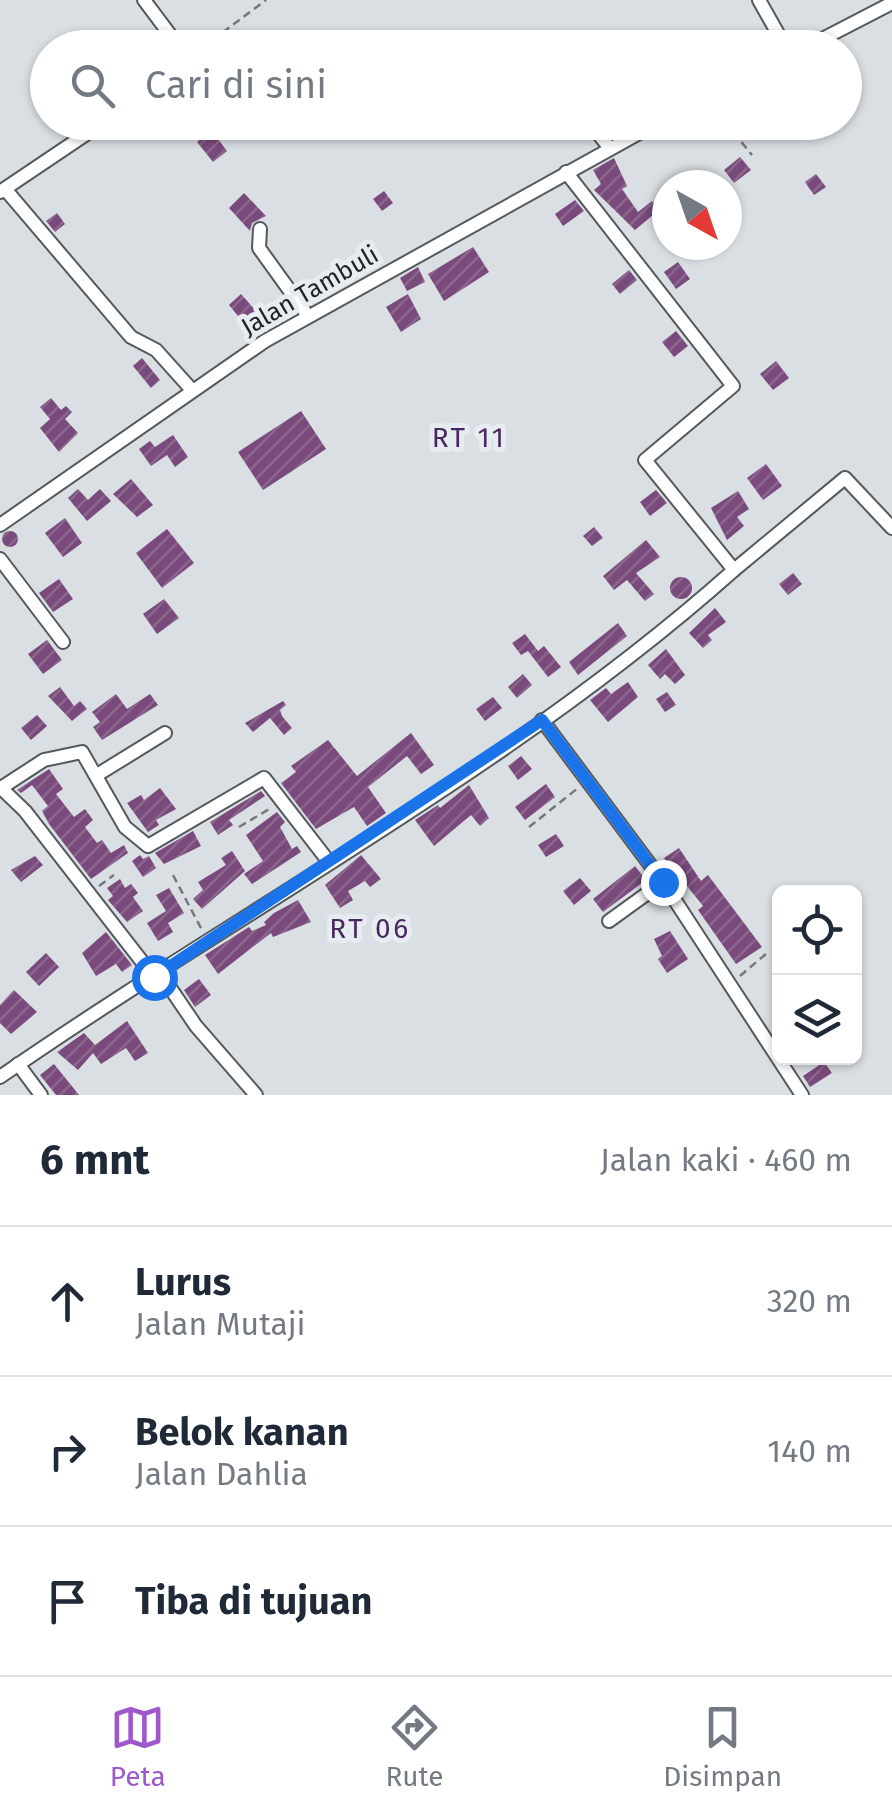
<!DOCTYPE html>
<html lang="id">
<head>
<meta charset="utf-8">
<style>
  :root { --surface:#fff; --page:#f6f6f7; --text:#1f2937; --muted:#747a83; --line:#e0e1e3; --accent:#9e58cc }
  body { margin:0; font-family:"Fira Sans",sans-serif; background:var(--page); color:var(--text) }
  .controls { position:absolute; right:30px; bottom:30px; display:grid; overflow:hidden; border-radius:15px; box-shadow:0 2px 8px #0004 }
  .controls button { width:90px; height:90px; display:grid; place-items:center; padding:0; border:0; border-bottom:2px solid var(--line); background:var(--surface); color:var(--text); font:50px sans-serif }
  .compass { position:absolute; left:652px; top:170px; width:90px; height:90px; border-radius:50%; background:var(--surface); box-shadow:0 2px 8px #0004; rotate:140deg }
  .stop { position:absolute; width:30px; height:30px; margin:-22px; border:8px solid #1a73e8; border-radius:50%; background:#fff }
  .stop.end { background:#1a73e8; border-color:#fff; box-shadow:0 2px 10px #0008 }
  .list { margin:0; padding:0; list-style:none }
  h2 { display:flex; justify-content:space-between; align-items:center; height:130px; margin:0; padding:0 40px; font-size:42px }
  h2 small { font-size:32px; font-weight:400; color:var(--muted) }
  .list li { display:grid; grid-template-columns:65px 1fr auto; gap:30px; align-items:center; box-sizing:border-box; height:150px; padding:0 40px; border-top:2px solid var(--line) }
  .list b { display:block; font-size:38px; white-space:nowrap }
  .list p { margin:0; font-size:32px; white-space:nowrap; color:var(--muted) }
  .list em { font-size:32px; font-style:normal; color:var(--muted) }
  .icon { flex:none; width:55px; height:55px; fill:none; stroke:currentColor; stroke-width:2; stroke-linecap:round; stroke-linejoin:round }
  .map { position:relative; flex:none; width:892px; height:1095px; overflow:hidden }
  .search { position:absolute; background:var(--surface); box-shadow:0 2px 8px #0004; left:30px; right:30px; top:30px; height:110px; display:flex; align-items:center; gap:25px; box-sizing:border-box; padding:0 35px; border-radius:55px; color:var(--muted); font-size:38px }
  .sheet { height:580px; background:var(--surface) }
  nav { display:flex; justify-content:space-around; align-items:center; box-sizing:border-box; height:140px; border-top:2px solid var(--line); background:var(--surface); font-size:28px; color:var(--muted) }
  nav a { display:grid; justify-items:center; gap:5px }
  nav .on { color:var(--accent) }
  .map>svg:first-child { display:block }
  .building { fill:url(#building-hatch) }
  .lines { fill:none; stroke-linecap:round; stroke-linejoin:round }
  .minor-casing { stroke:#54595d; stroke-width:16 }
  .path { stroke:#74787b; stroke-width:2.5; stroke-dasharray:8 5; stroke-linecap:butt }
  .minor { stroke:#fff; stroke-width:12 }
  .route { stroke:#1a73e8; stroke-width:12 }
  .labels { text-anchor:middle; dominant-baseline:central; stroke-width:10; stroke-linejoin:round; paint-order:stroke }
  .street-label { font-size:25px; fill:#1f2122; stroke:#e7ecf1 }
  .neighbourhood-label { font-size:28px; letter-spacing:2.5px; fill:#49275f; stroke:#e7ecf1 }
</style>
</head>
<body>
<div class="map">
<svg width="892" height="1095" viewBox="0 0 892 1095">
  <defs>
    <pattern id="building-hatch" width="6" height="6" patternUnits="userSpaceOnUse" patternTransform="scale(2.5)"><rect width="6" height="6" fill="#7a4a7c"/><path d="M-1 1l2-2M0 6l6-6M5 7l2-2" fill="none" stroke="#8a668c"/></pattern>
  </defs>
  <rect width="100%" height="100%" fill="#dadfe4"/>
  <g class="building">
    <path d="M211,130L227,151L213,162L197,142Z"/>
    <path d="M740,157L751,170L734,183L724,170Z"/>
    <path d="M614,158L627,186L622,189L638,212L652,201L659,210L635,230L594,190L601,184L593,170Z"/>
    <path d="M816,174L826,187L814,195L805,182Z"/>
    <path d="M384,191L393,203L382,211L373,199Z"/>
    <path d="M244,193L266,216L252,223L250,231L229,208Z"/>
    <path d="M575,200L584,211L563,226L555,214Z"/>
    <path d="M57,213L65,224L55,232L46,221Z"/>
    <path d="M473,247L489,272L444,301L428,274Z"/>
    <path d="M678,262L690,279L676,289L664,272Z"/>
    <path d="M418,267L425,282L407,291L400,278Z"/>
    <path d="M629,270L637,280L620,294L612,284Z"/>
    <path d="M241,294L256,311L243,322L229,305Z"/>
    <path d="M408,294L421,319L401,332L386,307Z"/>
    <path d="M676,331L688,346L674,357L662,342Z"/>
    <path d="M142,358L160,380L151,388L133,366Z"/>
    <path d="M776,361L789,378L773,390L760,374Z"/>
    <path d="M51,398L61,410L66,406L72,412L65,419L78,433L59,452L40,428L50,419L40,407Z"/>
    <path d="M301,411L326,449L263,490L238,452Z"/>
    <path d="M173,435L188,457L175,467L167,455L151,466L139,449L150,441L155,447Z"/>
    <path d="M766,464L782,486L763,500L747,478Z"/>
    <path d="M131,479L153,505L137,517L113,494Z"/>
    <path d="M78,489L88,500L100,489L111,501L87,521L68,498Z"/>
    <path d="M656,490L667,503L650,516L640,502Z"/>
    <path d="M738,491L749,509L737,517L744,526L727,540L711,508Z"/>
    <path d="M65,518L82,543L63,557L45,533Z"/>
    <path d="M594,527L603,538L592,546L583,536Z"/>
    <path d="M167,529L194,563L162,588L136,553Z"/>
    <circle cx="10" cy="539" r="8"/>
    <path d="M646,540L660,557L636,573L654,594L645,601L627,580L614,590L603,576Z"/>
    <path d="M793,573L802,584L788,595L779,584Z"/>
    <circle cx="681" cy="588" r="11"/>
    <path d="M59,579L73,599L53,612L39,593Z"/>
    <path d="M164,599L179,618L157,634L143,614Z"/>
    <path d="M715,608L726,622L708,635L712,640L703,648L689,633Z"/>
    <path d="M618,623L627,636L578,675L569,662Z"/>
    <path d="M525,634L538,651L544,646L561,667L548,677L528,651L521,655L512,643Z"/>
    <path d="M47,640L62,660L43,674L28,654Z"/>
    <path d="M666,649L685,675L675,684L665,674L660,679L648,665Z"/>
    <path d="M523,674L532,685L517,698L508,687Z"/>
    <path d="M628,682L638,697L608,722L590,700L606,688L611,694Z"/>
    <path d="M60,687L74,706L80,701L87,709L72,721L48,696Z"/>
    <path d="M667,692L676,705L665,712L656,699Z"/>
    <path d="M116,694L127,709L150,694L158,705L102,740L93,727L100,722L92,712Z"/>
    <path d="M493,697L502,708L485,721L476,709Z"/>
    <path d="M283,701L286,705L280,710L282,716L292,728L284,735L270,718L253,732L245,723Z"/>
    <path d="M37,715L47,726L31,740L21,728Z"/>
    <path d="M411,733L434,765L421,774L407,756L368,787L386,813L367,826L354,807L316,829L281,783L296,772L291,766L328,740L357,776Z"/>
    <path d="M521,756L532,769L518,780L508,766Z"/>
    <path d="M49,769L63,789L56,794L74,817L85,809L93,820L85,827L97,843L102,840L111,853L124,845L128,853L91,879L49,824L42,811L48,806L32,785L21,793L17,790Z"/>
    <path d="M546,784L555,797L525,820L515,807Z"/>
    <path d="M469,785L489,818L480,826L471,815L434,846L415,820L438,805L440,808Z"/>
    <path d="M160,788L176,809L156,820L159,825L148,832L127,803L141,795L144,800Z"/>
    <path d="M261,791L265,796L229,820L233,825L218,835L210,822Z"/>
    <path d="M277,812L285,822L280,827L292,849L297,846L301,852L252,884L244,874L263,861L246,835Z"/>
    <path d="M193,831L201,846L164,864L155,853Z"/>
    <path d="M556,834L564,846L546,857L538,845Z"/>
    <path d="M679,848L701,881L708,875L762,947L736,964L698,910L703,906L683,881L680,883L664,858Z"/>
    <path d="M232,851L245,871L202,909L193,899L203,890L198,882L226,865L221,858Z"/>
    <path d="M140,855L143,859L149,856L156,868L143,877L132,861Z"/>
    <path d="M361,855L381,879L370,887L365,881L348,891L353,900L340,908L325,885Z"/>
    <path d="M35,856L43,865L21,882L11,870Z"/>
    <path d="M635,866L646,880L603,912L593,899Z"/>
    <path d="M580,878L591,891L574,905L563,891Z"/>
    <path d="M120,879L125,888L131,884L138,893L133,897L143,911L127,922L108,900L113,896L107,888Z"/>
    <path d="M169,888L184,913L168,923L173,932L158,941L147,923L166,911L156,895Z"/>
    <path d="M298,900L311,922L273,937L271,933L218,974L205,955L249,927L252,931L266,925L264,922L274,913Z"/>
    <path d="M670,931L688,959L667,973L658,959L662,956L654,939Z"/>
    <path d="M106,932L132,965L122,972L116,964L96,976L82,953Z"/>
    <path d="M46,953L59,967L39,986L26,972Z"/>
    <path d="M199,979L211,995L195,1007L184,990Z"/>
    <path d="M14,990L37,1012L11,1034L0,1023V1005Z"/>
    <path d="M127,1021L148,1053L135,1061L126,1048L101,1064L93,1053L78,1070L57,1052L84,1033L95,1045Z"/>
    <path d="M824,1062L832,1073L810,1087L803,1076Z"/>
    <path d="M54,1064L79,1095H56L40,1075Z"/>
  </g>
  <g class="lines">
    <g class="minor-casing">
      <g id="minor">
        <path d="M144,0L180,48"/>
        <path d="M759,0L786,48"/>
        <path d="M805,48L892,3"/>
        <path d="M589,122L609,147"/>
        <path d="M5,189L131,337L156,350L191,389"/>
        <path d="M0,192L104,122"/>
        <path d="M260,229L259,248L308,316"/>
        <path d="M0,525L265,341L659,122"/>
        <path d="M0,559L63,642"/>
        <path d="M734,570L845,478L892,528"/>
        <path d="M542,720L663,882L802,1095"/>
        <path d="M97,775L165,733"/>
        <path d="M0,787L25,811L154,977"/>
        <path d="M1,788L44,760L82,752L125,827L148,846L264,778L329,862"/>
        <path d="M609,921L663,882"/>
        <path d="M160,973L196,1026L256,1095"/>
        <path d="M18,1064L41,1095"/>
        <path d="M0,1077C244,908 512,768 734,570L645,460L733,386L566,172"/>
      </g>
    </g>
    <g class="path">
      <path d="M202,48L266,0"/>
      <path d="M725,122L752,155"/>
      <path d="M239,827L271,808"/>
      <path d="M529,827L578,788"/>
      <path d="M173,875L202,930"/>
      <path d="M99,886L114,875"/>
      <path d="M740,976L767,953"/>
    </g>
    <use href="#minor" class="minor"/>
  </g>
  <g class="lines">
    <path class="route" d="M154,977L542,720L663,882"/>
  </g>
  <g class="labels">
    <g class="street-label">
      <text transform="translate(310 291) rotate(-30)">Jalan Tambuli</text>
    </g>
    <g class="neighbourhood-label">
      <text x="469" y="437">RT 11</text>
      <text x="370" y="928">RT 06</text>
    </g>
  </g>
</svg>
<div class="controls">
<button><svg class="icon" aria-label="locate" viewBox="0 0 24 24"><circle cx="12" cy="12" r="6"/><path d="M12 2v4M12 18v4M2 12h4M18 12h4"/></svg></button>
<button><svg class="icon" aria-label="layers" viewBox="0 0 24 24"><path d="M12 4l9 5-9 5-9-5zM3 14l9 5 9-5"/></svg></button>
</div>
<svg class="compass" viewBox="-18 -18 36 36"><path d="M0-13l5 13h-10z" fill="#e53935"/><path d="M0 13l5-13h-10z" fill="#747a83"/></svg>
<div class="stop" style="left:154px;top:977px"></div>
<div class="stop end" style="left:663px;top:882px"></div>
<div class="search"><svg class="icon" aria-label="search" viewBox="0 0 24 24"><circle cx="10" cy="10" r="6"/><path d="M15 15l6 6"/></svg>Cari di sini</div>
</div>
<section class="sheet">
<h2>6 mnt<small>Jalan kaki · 460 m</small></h2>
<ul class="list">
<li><svg class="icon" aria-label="ahead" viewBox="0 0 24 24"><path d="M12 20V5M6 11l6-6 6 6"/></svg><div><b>Lurus</b><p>Jalan Mutaji</p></div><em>320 m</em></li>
<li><svg class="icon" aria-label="right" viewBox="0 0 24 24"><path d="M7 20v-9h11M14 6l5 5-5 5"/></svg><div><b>Belok kanan</b><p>Jalan Dahlia</p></div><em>140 m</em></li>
<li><svg class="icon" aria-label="arrive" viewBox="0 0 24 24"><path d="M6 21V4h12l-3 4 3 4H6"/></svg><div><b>Tiba di tujuan</b></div></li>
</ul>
</section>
<nav>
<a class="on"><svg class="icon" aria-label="map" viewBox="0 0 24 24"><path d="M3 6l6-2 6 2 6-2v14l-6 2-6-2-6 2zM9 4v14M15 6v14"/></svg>Peta</a>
<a><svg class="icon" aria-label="directions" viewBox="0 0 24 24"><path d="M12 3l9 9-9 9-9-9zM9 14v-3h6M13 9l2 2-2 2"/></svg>Rute</a>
<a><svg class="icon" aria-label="saved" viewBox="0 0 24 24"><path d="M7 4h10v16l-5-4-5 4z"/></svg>Disimpan</a>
</nav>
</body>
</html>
